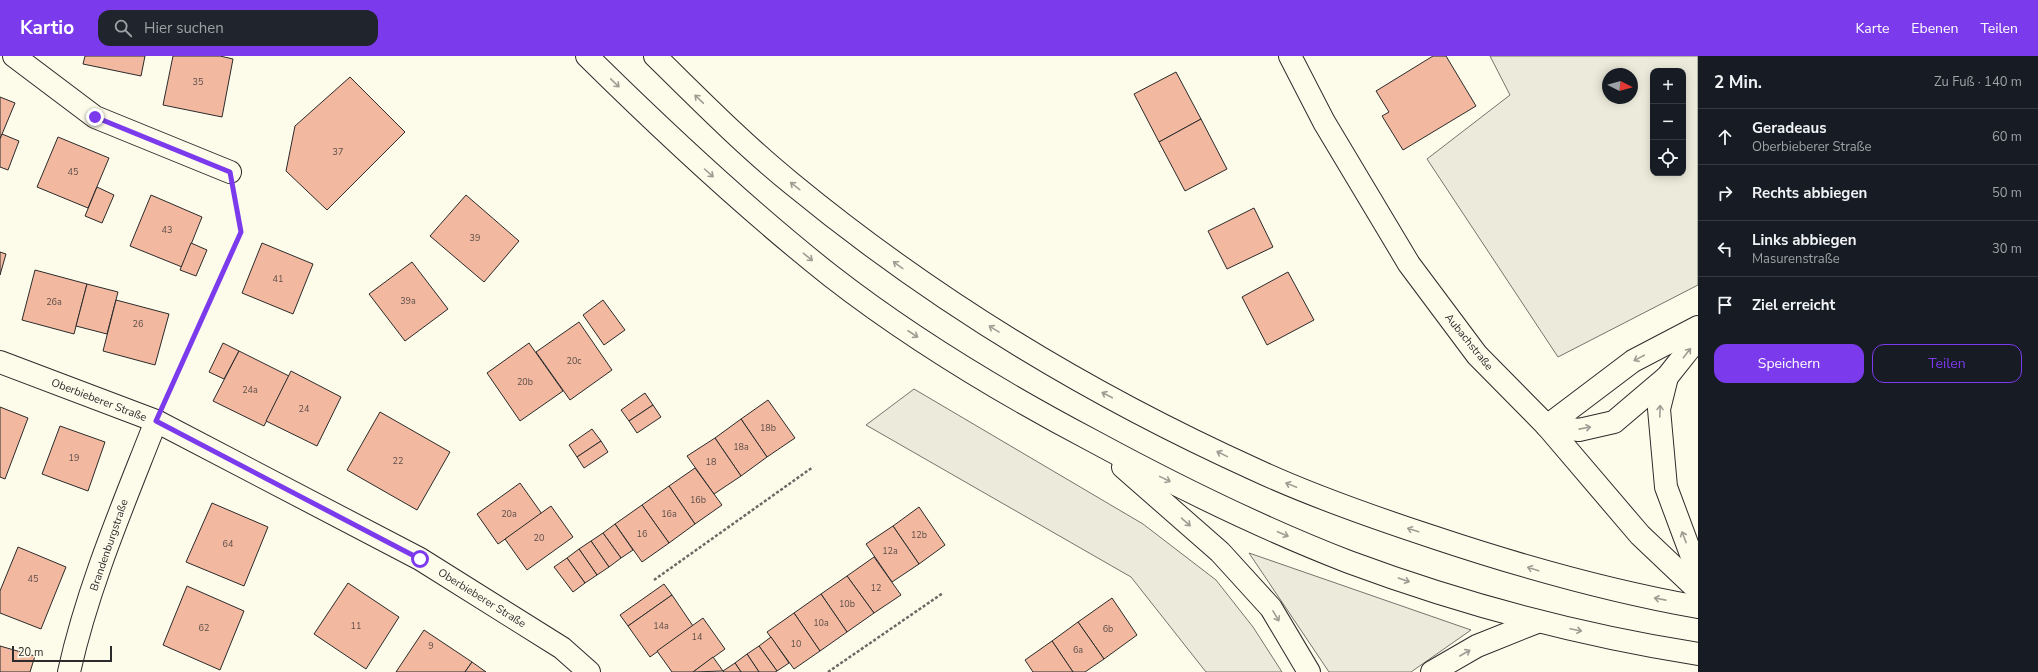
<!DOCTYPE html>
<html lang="de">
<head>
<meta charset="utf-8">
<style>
  :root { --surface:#171b24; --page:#20242c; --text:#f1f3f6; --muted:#9ea1a6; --line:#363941; --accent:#7c3aed }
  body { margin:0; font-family:"Nunito Sans",sans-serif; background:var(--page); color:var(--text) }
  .controls { position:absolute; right:12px; top:12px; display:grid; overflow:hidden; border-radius:8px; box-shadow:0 2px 10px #0003 }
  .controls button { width:36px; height:36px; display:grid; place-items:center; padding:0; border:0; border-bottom:1px solid var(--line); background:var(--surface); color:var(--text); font:20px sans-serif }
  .compass { position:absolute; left:1602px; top:12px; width:36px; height:36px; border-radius:50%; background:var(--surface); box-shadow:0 2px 10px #0003; rotate:96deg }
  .scale { position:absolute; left:12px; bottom:10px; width:100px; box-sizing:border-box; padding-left:4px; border:2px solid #2b2b2b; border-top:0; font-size:11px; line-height:14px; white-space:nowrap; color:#2b2b2b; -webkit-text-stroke:3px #fdfbea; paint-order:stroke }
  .stop { position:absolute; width:12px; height:12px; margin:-9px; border:3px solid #7c3aed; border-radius:50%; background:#fff }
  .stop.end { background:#7c3aed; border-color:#fff; box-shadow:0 1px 4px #0008 }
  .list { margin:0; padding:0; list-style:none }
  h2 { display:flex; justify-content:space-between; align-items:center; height:52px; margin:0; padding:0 16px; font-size:17px }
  h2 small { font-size:13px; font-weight:400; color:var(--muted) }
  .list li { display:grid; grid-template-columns:26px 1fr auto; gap:12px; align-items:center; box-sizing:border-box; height:56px; padding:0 16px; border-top:1px solid var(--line) }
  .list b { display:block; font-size:15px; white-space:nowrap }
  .list p { margin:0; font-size:13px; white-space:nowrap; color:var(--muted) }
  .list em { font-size:13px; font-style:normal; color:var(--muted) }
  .actions { display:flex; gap:8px; padding:12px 16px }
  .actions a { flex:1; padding:9px 0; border:1px solid var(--accent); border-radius:12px; text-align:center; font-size:14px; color:var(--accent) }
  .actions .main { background:var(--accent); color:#fff }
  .icon { flex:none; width:22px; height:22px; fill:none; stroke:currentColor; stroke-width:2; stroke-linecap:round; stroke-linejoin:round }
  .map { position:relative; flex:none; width:1698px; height:616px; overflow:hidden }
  header { display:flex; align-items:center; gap:24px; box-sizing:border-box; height:56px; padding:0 20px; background:var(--accent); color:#fff }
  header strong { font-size:19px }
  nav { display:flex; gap:22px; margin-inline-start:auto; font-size:14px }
  .search { width:280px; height:36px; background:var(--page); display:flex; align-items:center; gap:10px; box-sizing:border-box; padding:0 14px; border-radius:12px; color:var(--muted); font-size:15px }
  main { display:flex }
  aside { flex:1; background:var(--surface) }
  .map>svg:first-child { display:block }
  .green { fill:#ecebdb; stroke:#74746e; fill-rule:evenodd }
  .building { fill:#f2b8a0; stroke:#2b2b2b }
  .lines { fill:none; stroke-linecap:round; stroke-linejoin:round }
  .street-casing { stroke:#2b2b2b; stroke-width:24 }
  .secondary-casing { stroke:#2b2b2b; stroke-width:24 }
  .highway-casing { stroke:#2b2b2b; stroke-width:24 }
  .path { stroke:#6a6964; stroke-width:2.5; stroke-dasharray:3 2; stroke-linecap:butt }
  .street { stroke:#fdfbea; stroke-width:22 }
  .secondary { stroke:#fdfbea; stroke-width:22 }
  .highway { stroke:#fdfbea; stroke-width:22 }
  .oneway { stroke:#9e9d94 }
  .route { stroke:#7c3aed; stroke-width:5 }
  .labels { text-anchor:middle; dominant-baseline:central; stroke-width:3; stroke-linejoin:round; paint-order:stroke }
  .number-label { font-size:9px; fill:#5d4e48 }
  .street-label { font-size:11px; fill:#2b2b2b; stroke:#fdfbea }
</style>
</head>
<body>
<header>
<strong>Kartio</strong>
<div class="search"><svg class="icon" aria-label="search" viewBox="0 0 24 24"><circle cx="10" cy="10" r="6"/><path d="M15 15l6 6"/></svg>Hier suchen</div>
<nav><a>Karte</a><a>Ebenen</a><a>Teilen</a></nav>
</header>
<main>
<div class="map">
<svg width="1698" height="616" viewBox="0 0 1698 616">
  <rect width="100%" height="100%" fill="#fdfbea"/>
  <g class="green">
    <path d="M1490,0H1698V229L1558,301L1427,103L1510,39ZM1653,15H1683V117H1653ZM1608,18H1632V42H1608Z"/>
    <path d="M914,333L1143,468L1216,524L1253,571L1282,616H1206L1131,521L866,369Z"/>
    <path d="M1249,497L1471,574L1411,616H1329Z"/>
  </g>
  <g class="building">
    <path d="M85,0H145L141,20L83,8Z"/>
    <path d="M173,0H220L233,3L222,61L163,49Z"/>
    <path d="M1433,0H1446L1476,50L1403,94L1382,60L1389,56L1376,35Z"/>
    <path d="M1176,16L1201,63L1159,86L1134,38Z"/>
    <path d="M350,21L405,76L327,154L286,115L295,70Z"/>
    <path d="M0,41L15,47L0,83Z"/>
    <path d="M1201,63L1227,113L1185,135L1159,86Z"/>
    <path d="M2,78L19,85L8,114L0,111V83Z"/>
    <path d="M58,81L109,102L88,152L37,131Z"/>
    <path d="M97,131L114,139L102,167L85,160Z"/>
    <path d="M151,139L202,161L182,211L130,190Z"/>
    <path d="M466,139L519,185L484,226L430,180Z"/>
    <path d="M1254,152L1273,191L1227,213L1208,175Z"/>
    <path d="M191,187L207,194L196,220L180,214Z"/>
    <path d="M262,187L313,208L293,258L242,237Z"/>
    <path d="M0,196L6,198L0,219Z"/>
    <path d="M412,206L448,253L405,285L369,238Z"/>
    <path d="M35,214L87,228L74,278L22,264Z"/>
    <path d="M1288,216L1314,264L1267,289L1242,241Z"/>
    <path d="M87,228L118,236L107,278L76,270Z"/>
    <path d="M116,244L169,258L155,309L103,295Z"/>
    <path d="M603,244L625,274L604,289L583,259Z"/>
    <path d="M579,266L612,314L570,344L536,296Z"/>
    <path d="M223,287L239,295L224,323L209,316Z"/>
    <path d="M529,287L563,335L520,365L487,317Z"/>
    <path d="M239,295L289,320L264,370L213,345Z"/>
    <path d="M291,315L341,341L317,390L266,365Z"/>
    <path d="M645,337L653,349L629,365L621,354Z"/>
    <path d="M768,344L795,382L767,401L741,363Z"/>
    <path d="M653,349L661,361L637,377L629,365Z"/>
    <path d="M0,351L28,362L5,423L0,421Z"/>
    <path d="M380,356L450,396L417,454L347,414Z"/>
    <path d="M741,363L767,401L741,420L715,382Z"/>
    <path d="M60,370L105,386L88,435L42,418Z"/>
    <path d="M592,373L601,385L577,401L569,389Z"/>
    <path d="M715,382L741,420L714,438L687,400Z"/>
    <path d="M601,385L608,396L584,412L577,401Z"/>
    <path d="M695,412L722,449L695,468L669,430Z"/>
    <path d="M520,427L542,458L498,488L477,458Z"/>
    <path d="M669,430L695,468L669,487L642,449Z"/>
    <path d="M212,447L268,471L244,530L186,506Z"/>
    <path d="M642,449L669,487L642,506L615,468Z"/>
    <path d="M551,450L573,481L527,514L505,483Z"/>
    <path d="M919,451L945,489L919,508L893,470Z"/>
    <path d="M615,468L633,494L621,502L603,477Z"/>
    <path d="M893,470L919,508L892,526L866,488Z"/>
    <path d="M603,477L621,502L609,511L591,485Z"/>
    <path d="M591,485L609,511L597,519L579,493Z"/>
    <path d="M18,491L66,511L41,573L0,557V535Z"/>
    <path d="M579,493L597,519L585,527L567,502Z"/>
    <path d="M874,501L901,539L874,557L847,520Z"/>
    <path d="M567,502L585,527L573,536L554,511Z"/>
    <path d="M847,520L874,557L847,576L821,538Z"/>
    <path d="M348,527L399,561L366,613L314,578Z"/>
    <path d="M664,528L672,539L628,570L620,559Z"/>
    <path d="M187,530L244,555L220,614L163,589Z"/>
    <path d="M821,538L847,576L820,595L794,557Z"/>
    <path d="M672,539L693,570L650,601L628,570Z"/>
    <path d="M1112,542L1137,579L1104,603L1078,566Z"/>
    <path d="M794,557L820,595L794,613L767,576Z"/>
    <path d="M703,562L725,593L693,616H672L657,595Z"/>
    <path d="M1078,566L1104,603L1085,616H1073L1052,585Z"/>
    <path d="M424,574L472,606L465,616H396Z"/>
    <path d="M771,581L789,607L777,615L759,590Z"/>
    <path d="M1052,585L1073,616H1033L1025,604Z"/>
    <path d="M0,590L35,600L30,616H0Z"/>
    <path d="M759,590L777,615L775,616H759L747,598Z"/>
    <path d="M747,598L759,616H741L735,607Z"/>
    <path d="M713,601L723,615L693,616Z"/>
    <path d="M472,606L486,616H465Z"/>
    <path d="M735,607L741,616H724L723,615Z"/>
  </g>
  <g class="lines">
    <g class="street-casing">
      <g id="street">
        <path d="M14,0L95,61L230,116"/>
        <path d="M0,306L156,365L420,503L562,592L589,616"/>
        <path d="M69,616C88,530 124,447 156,365"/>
      </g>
    </g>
    <g class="secondary-casing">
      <path id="secondary" d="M1290,0L1324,66L1409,208L1477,299L1547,370L1640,479L1698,534"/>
    </g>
    <g class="highway-casing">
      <g id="highway">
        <path d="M587,0C665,77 745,152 831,220C912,283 1002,337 1093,385C1176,430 1261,472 1349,506C1462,548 1579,579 1698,598"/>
        <path d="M655,0C699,43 743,88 791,127C932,243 1090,339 1256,414C1314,441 1375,462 1436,482C1523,511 1608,535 1698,551"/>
        <path d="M1667,321L1659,353L1666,431L1698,517"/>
        <path d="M1547,370L1579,374L1614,366L1667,321L1698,282"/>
        <path d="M1547,370L1633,305L1698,271"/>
        <path d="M1123,411L1220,496L1271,552L1309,616"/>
        <path d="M1432,616L1477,590L1537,566"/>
      </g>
    </g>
    <g class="path">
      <path d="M168,339L241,176L235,144"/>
      <path d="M654,524L813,411"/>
      <path d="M828,616L943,537"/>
    </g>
    <use href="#street" class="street"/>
    <use href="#secondary" class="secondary"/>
    <use href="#highway" class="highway"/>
  </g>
  <defs><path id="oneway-shaft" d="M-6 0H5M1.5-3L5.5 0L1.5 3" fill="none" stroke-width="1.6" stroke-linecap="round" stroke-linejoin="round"/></defs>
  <g class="oneway">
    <use href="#oneway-shaft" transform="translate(615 27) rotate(44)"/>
    <use href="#oneway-shaft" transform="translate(699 43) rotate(-136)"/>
    <use href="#oneway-shaft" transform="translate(709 117) rotate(42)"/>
    <use href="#oneway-shaft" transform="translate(795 130) rotate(-142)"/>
    <use href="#oneway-shaft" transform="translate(808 201) rotate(39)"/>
    <use href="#oneway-shaft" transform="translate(898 209) rotate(-144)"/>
    <use href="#oneway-shaft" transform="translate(994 273) rotate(-148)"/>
    <use href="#oneway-shaft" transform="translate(913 278) rotate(33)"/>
    <use href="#oneway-shaft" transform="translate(1687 297) rotate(-52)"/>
    <use href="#oneway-shaft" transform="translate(1639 302) rotate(152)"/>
    <use href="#oneway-shaft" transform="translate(1107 339) rotate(-152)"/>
    <use href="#oneway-shaft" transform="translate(1660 355) rotate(-88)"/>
    <use href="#oneway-shaft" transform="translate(1585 372) rotate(-11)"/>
    <use href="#oneway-shaft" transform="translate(1222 398) rotate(-154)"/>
    <use href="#oneway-shaft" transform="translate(1165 423) rotate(26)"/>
    <use href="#oneway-shaft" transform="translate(1291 429) rotate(-158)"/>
    <use href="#oneway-shaft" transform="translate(1186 466) rotate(41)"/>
    <use href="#oneway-shaft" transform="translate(1413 474) rotate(-162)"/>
    <use href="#oneway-shaft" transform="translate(1283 478) rotate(23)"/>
    <use href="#oneway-shaft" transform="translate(1684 481) rotate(-111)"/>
    <use href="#oneway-shaft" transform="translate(1533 513) rotate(-162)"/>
    <use href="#oneway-shaft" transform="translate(1404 524) rotate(19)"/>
    <use href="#oneway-shaft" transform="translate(1660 543) rotate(-169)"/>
    <use href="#oneway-shaft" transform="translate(1276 560) rotate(59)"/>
    <use href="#oneway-shaft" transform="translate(1576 574) rotate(12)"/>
    <use href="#oneway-shaft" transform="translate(1465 597) rotate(-30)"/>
  </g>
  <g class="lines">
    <path class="route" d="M95,61L230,116L241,176L156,365L420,503"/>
  </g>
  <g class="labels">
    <g class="number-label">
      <text x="198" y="26">35</text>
      <text x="338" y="96">37</text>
      <text x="73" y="116">45</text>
      <text x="167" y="174">43</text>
      <text x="475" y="182">39</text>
      <text x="278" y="223">41</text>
      <text x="408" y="245">39a</text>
      <text x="54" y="246">26a</text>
      <text x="138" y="268">26</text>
      <text x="574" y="305">20c</text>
      <text x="525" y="326">20b</text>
      <text x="250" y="334">24a</text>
      <text x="304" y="353">24</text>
      <text x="768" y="372">18b</text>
      <text x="741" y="391">18a</text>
      <text x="74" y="402">19</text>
      <text x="398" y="405">22</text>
      <text x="711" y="406">18</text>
      <text x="698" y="444">16b</text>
      <text x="509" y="458">20a</text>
      <text x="669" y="458">16a</text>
      <text x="642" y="478">16</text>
      <text x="919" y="479">12b</text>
      <text x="539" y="482">20</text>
      <text x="228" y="488">64</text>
      <text x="890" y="495">12a</text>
      <text x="33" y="523">45</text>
      <text x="876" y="532">12</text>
      <text x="847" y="548">10b</text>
      <text x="821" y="567">10a</text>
      <text x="356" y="570">11</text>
      <text x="661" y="570">14a</text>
      <text x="204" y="572">62</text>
      <text x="1108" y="573">6b</text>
      <text x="697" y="581">14</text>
      <text x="796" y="588">10</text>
      <text x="431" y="590">9</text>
      <text x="1078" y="594">6a</text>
    </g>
    <g class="street-label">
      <text transform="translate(1469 286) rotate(51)">Aubachstraße</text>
      <text transform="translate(99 344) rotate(21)">Oberbieberer Straße</text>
      <text transform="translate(109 489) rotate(-71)">Brandenburgstraße</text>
      <text transform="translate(482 542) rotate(32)">Oberbieberer Straße</text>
    </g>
  </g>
</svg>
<div class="controls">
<button>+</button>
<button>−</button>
<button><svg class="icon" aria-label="locate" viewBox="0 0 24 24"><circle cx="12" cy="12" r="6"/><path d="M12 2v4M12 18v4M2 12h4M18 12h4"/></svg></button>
</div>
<svg class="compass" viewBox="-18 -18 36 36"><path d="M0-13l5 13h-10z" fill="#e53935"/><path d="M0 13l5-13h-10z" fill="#9ea1a6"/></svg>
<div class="scale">20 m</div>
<div class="stop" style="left:420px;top:503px"></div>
<div class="stop end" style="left:95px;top:61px"></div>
</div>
<aside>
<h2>2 Min.<small>Zu Fuß · 140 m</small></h2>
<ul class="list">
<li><svg class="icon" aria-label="ahead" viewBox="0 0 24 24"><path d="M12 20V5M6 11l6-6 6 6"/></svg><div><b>Geradeaus</b><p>Oberbieberer Straße</p></div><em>60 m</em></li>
<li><svg class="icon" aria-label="right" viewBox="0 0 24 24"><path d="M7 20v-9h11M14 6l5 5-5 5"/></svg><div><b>Rechts abbiegen</b></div><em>50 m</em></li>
<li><svg class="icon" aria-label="left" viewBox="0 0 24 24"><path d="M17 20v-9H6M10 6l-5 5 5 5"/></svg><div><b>Links abbiegen</b><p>Masurenstraße</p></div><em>30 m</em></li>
<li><svg class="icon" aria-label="arrive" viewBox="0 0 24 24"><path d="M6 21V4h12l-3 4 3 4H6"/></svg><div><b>Ziel erreicht</b></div></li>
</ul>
<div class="actions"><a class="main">Speichern</a><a>Teilen</a></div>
</aside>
</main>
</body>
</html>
